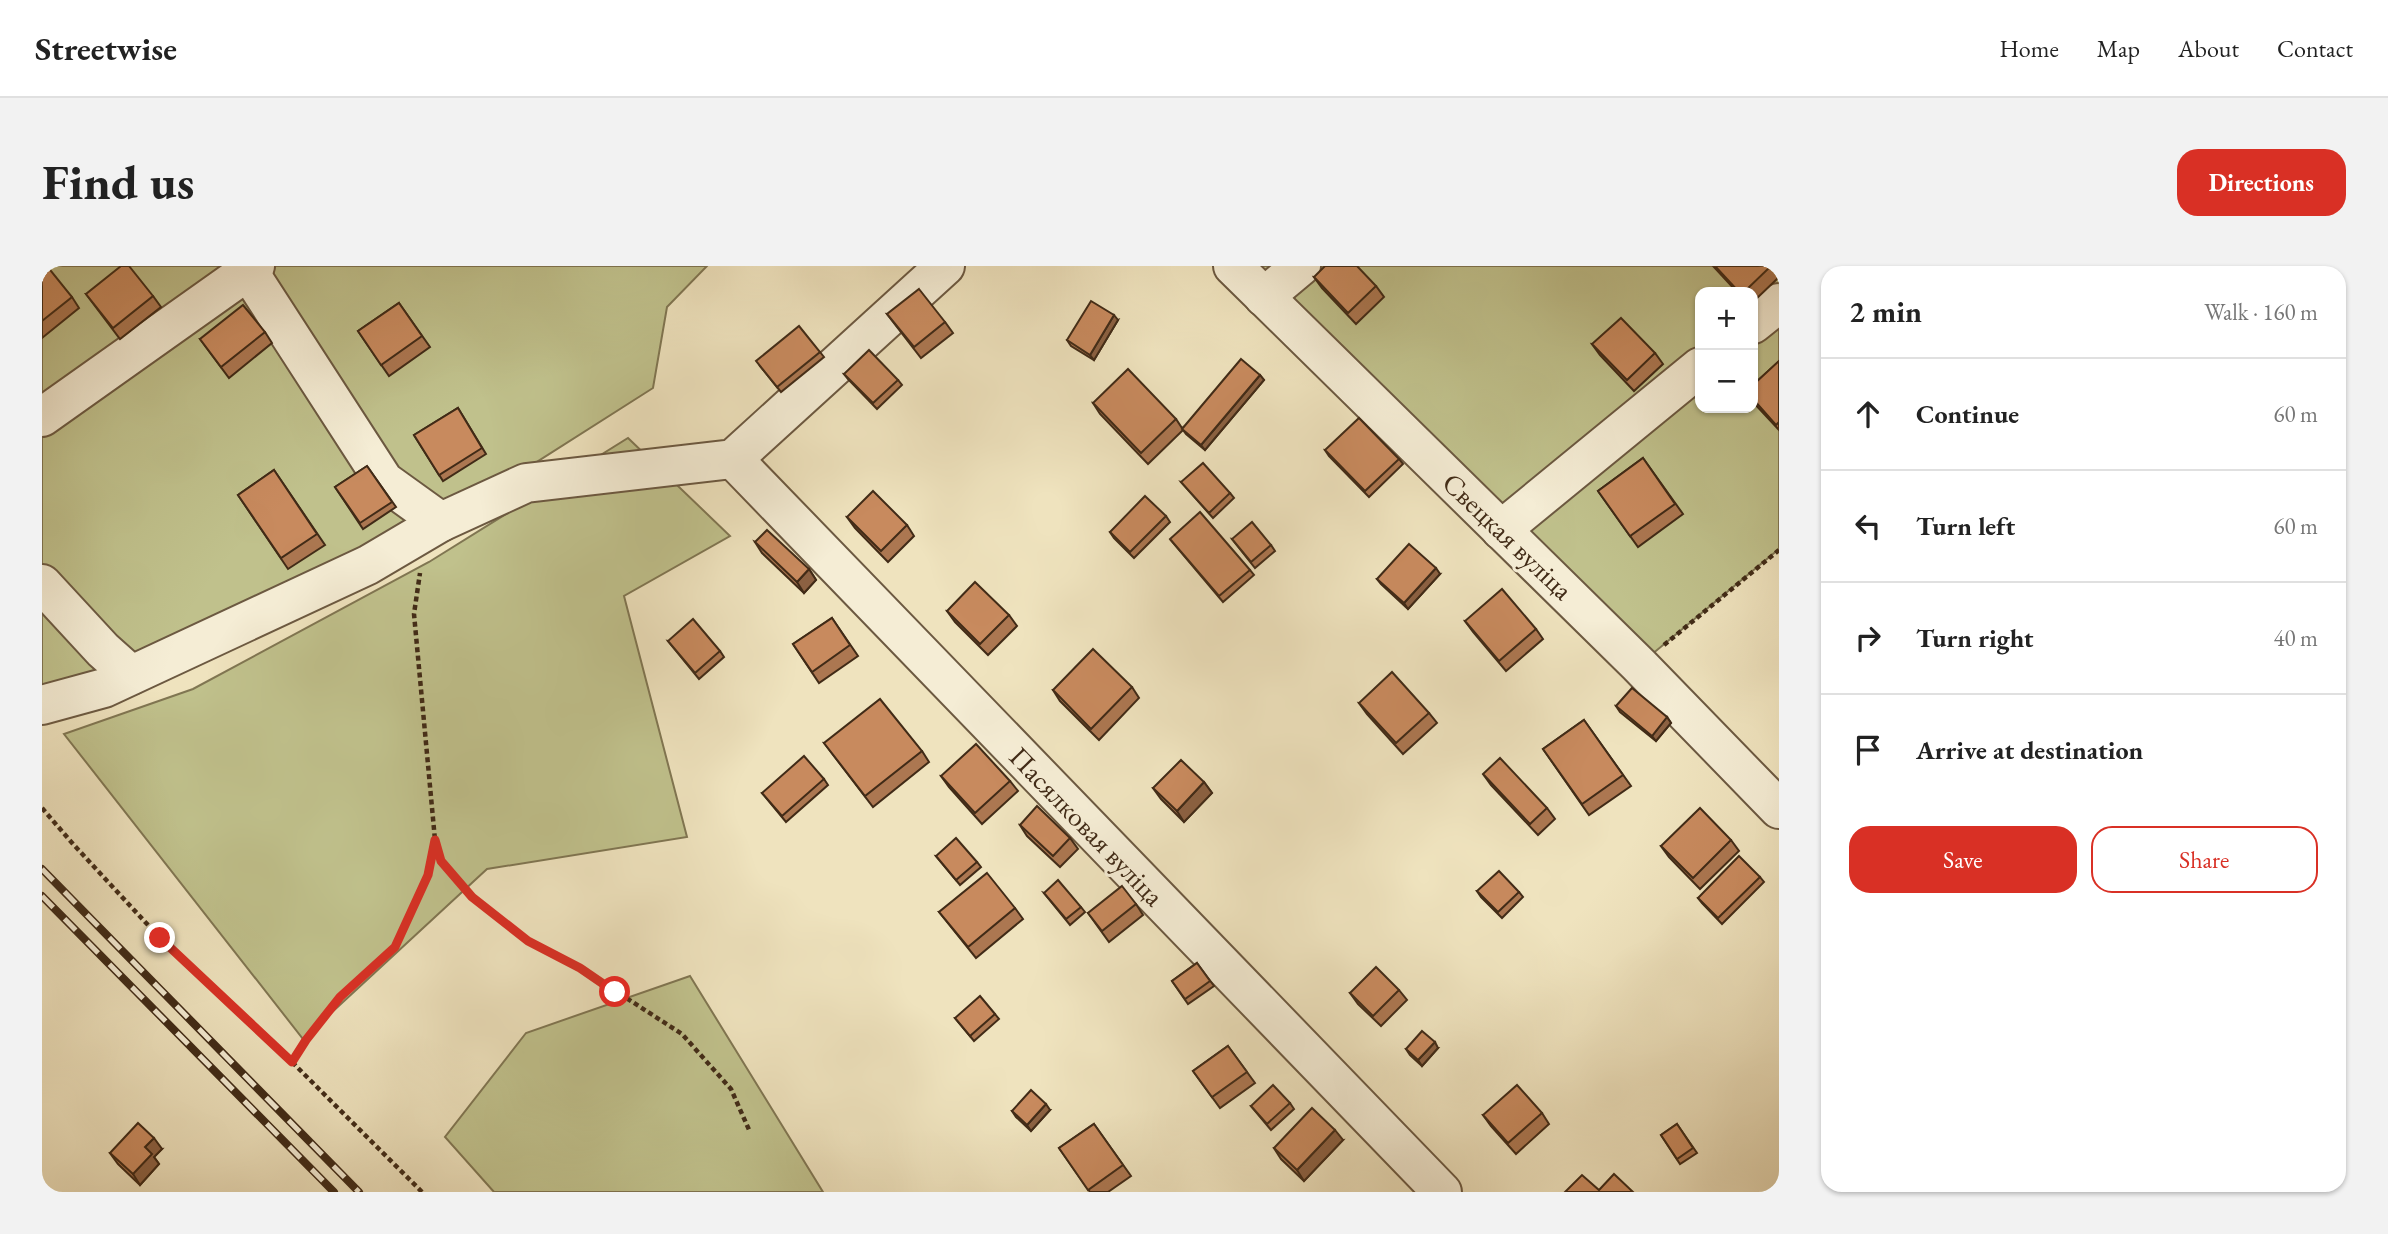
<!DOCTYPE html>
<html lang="en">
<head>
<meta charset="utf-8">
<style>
  :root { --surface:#fff; --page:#f2f2f2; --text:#222; --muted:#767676; --line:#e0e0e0; --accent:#d93025 }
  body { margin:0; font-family:"EB Garamond",serif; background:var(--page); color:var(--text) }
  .controls { position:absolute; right:21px; top:21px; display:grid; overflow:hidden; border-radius:14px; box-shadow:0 2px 5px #0004 }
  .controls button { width:63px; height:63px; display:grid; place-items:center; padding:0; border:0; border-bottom:2px solid var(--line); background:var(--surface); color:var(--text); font:35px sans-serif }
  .stop { position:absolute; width:21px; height:21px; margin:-16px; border:5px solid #d93025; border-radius:50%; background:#fff }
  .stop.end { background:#d93025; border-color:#fff; box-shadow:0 2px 7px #0008 }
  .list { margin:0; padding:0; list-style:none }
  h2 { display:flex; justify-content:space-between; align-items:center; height:91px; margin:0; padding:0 28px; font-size:30px }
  h2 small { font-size:23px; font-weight:400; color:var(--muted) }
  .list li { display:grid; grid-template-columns:46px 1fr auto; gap:21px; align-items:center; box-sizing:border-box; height:112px; padding:0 28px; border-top:2px solid var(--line) }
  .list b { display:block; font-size:26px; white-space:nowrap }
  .list em { font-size:23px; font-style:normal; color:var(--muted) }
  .actions { display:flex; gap:14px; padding:21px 28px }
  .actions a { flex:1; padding:16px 0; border:2px solid var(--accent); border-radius:21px; text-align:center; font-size:24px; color:var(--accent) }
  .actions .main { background:var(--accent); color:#fff }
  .icon { flex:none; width:38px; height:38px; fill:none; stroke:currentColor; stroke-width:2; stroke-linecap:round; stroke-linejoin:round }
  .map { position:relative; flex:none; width:1737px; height:926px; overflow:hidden; border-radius:21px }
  header { display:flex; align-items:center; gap:42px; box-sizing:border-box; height:98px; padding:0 35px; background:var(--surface); border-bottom:2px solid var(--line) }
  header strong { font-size:33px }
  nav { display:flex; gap:38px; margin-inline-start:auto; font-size:24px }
  .intro { display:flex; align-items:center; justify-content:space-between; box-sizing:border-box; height:168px; padding:0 42px }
  h1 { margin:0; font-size:49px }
  .button { padding:18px 32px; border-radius:21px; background:var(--accent); color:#fff; font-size:24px; font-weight:700 }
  main { display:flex; gap:42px; padding:0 42px }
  aside { flex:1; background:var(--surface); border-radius:21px; box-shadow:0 2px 5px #0004 }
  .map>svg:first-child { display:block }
  .green { fill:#c0c18c; stroke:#807652; stroke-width:2; fill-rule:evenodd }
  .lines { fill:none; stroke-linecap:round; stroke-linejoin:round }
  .minor-casing { stroke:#6c5941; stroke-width:42 }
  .path { stroke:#412b17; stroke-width:4.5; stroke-dasharray:5 3.5; stroke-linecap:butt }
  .minor { stroke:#f5edd5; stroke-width:38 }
  .rail-casing { stroke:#412b17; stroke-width:8 }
  .rail { stroke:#f5edd5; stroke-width:5; stroke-dasharray:16; stroke-linecap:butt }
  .wall { fill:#ac7751; stroke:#412b17; stroke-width:2 }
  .shaded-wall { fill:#8c6142; stroke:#412b17; stroke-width:2 }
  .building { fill:#c88a5e; stroke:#412b17; stroke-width:2 }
  .route { stroke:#d93025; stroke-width:9 }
  .labels { text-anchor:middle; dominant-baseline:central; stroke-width:6; stroke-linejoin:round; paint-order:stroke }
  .street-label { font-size:28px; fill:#412b17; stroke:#f5edd5 }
</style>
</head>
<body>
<header>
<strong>Streetwise</strong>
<nav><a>Home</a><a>Map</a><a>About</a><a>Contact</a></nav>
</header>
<div class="intro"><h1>Find us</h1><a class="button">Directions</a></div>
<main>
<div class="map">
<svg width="1737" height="926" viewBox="0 0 1737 926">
  <rect width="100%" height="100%" fill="#efe3be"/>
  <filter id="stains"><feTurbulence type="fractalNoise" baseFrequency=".00286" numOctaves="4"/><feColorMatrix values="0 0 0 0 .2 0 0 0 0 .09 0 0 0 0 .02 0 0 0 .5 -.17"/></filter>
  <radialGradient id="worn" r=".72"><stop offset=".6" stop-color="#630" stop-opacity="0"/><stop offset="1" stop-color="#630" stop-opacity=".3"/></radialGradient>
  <g class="green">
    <path d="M0,0H665L625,41L611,122L402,255L0,439Z"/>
    <path d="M1191,0H1737V283L1597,399ZM1658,26H1711V142H1658Z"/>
    <path d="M586,172L688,270L582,330L645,571L445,603L261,773L22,468L151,423L387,296Z"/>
    <path d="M648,710L781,926H452L403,871L484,767Z"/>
  </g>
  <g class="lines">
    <g class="minor-casing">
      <g id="minor">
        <path d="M203,0L342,215L399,256L484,217L691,193L903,0"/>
        <path d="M1191,0L1597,399L1737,543"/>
        <path d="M1222,31L1259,0"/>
        <path d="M1711,58L1737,37"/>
        <path d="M0,151L213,0"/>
        <path d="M691,193L1400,926"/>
        <path d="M1459,264L1658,101"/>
        <path d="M0,318L61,384L89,409"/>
        <path d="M0,439L62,422L326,299L399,256"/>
      </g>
    </g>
    <g class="path">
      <path d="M1622,379L1737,284"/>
      <path d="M0,542L31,578L118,672L250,796L380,926"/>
      <path d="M393,574L399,595L430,631L486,675L538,702L640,768L689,823L708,866"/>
      <path d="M250,796L264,774L298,731L353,682L386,609L393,574L372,348L378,307"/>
    </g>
    <use href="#minor" class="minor"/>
    <g class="rail-casing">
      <g id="rail">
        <path d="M0,603L317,926"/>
        <path d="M0,630L292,926"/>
      </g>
    </g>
    <use href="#rail" class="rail"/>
  </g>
  <g class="wall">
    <path d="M0,0L30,31L37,42L0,72Z"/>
    <path d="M1671,0H1735L1737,3V11L1711,36V26H1695Z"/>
    <path d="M1272,11L1334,20L1342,31L1314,58L1280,22Z"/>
    <path d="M44,28L111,30L119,41L78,73Z"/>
    <path d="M357,37L388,81L347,110L316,65Z"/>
    <path d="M845,48L903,56L911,67L879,92Z"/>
    <path d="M1076,54L1052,94L1029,80L1025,74Z"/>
    <path d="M223,66L230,77L187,112L158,73Z"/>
    <path d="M1550,78L1613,87L1621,98L1592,125L1558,89Z"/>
    <path d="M778,86L782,91L739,126L718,100Z"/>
    <path d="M1737,95V164L1711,136V119Z"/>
    <path d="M802,108L856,114L860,119L835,143L806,113Z"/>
    <path d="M1218,109L1222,114L1163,184L1144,168L1141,164L1106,198L1058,148L1051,137L1134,153L1140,162Z"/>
    <path d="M416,142L444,188L401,215L372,169Z"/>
    <path d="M1283,184L1357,193L1361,198L1327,231L1287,190Z"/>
    <path d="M1601,192L1641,248L1596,281L1556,225Z"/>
    <path d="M325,200L354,241L321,263L293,221Z"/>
    <path d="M232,204L283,279L246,303L196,229Z"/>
    <path d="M1139,216L1188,227L1192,232L1171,252Z"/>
    <path d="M1124,250L1128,256L1092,292L1072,272L1068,266Z"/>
    <path d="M805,251L865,259L872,270L846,296L813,262Z"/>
    <path d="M1128,273L1208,304L1212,309L1181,336Z"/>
    <path d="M1190,273L1229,279L1233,285L1213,302Z"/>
    <path d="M713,276L767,303L774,314L762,327L720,287Z"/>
    <path d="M1398,308L1366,343L1339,318L1335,313Z"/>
    <path d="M905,345L967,349L975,360L946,389L913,356Z"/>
    <path d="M790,352L816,390L777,417L751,378Z"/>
    <path d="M1423,355L1494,363L1501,373L1464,405L1431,366Z"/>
    <path d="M626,375L678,385L682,391L657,413Z"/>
    <path d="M1090,421L1097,432L1057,474L1018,435L1011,424Z"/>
    <path d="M1317,437L1387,447L1395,457L1361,488L1325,448Z"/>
    <path d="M1574,440L1625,451L1629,457L1614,475L1578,446Z"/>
    <path d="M1542,454L1589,520L1547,549L1501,483Z"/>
    <path d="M782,477L880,485L887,496L831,541Z"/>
    <path d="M1441,508L1505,542L1513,553L1496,569L1449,519Z"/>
    <path d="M899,510L968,515L976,525L940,558L907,521Z"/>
    <path d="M782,513L786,519L744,556L720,527Z"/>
    <path d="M1162,516L1170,527L1142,556L1119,533L1111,522Z"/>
    <path d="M978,559L1028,572L1036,583L1018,601L985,570Z"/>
    <path d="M1689,574L1697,585L1658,623L1627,591L1619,580Z"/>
    <path d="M894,590L935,596L939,601L918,619Z"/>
    <path d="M1718,611L1722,616L1680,658L1660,637L1656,632Z"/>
    <path d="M1435,625L1477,626L1481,631L1460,652L1439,631Z"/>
    <path d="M1002,627L1039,641L1043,646L1028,659Z"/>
    <path d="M1094,638L1101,649L1067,676L1046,647Z"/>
    <path d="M973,642L981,653L934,692L897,646Z"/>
    <path d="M1155,697L1172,720L1146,738L1130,715Z"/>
    <path d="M1357,724L1365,734L1339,760L1316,738L1308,727Z"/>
    <path d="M953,748L957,753L932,775L913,752Z"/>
    <path d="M1186,780L1213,817L1178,842L1151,805Z"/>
    <path d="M1396,782L1380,800L1368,789L1364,783Z"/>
    <path d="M1248,837L1252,843L1229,864L1209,840Z"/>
    <path d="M1008,844L989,865L974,851L970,845Z"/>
    <path d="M1500,847L1507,858L1474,888L1449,860L1441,849Z"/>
    <path d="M1052,858L1089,910L1066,926H1048L1017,882Z"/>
    <path d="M1635,858L1655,887L1638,898L1619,869Z"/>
    <path d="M1301,874L1262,915L1239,893L1232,882Z"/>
    <path d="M120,883L112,891L117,898L98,919L76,898L68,887Z"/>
  </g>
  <g class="shaded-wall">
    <path d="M1072,49L1076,54L1052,94L1048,89Z"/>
    <path d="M1218,109L1222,114L1163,184L1159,179Z"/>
    <path d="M1394,302L1398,308L1366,343L1362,337Z"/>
    <path d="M767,303L774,314L762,327L755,316Z"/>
    <path d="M1625,451L1629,457L1614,475L1610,470Z"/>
    <path d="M1162,516L1170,527L1142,556L1135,545Z"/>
    <path d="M1393,776L1396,782L1380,800L1376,794Z"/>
    <path d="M1004,838L1008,844L989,865L985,859Z"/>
    <path d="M1293,864L1301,874L1262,915L1255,904Z"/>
    <path d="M112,872L120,883L112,891L117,898L98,919L91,908L103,881Z"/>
  </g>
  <g class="building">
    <path d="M0,0H5L30,31L0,55Z"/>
    <path d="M79,0H87L111,30L71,62L44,28Z"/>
    <path d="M1283,0H1315L1334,20L1306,47L1272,11Z"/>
    <path d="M1673,0H1729L1702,26H1697Z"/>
    <path d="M877,23L903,56L872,81L845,48Z"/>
    <path d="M1049,35L1072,49L1048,89L1025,74Z"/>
    <path d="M357,37L380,70L339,99L316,65Z"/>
    <path d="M201,39L223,66L179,101L158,73Z"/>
    <path d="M1579,52L1613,87L1585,114L1550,78Z"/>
    <path d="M757,60L778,86L735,121L714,95Z"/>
    <path d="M827,84L856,114L831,137L802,108Z"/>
    <path d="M1199,93L1218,109L1159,179L1140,163Z"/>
    <path d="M1737,95V156L1734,159L1711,133V119Z"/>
    <path d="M1086,103L1134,153L1099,187L1051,137Z"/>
    <path d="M416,142L440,182L397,209L372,169Z"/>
    <path d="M1317,152L1357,193L1323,225L1283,184Z"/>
    <path d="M1601,192L1633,238L1588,270L1556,225Z"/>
    <path d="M1161,197L1188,227L1167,247L1139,216Z"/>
    <path d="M325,200L350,236L318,257L293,221Z"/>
    <path d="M232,204L275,268L239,292L196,229Z"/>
    <path d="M831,225L865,259L839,285L805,251Z"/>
    <path d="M1103,230L1124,250L1088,286L1068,266Z"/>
    <path d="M1158,246L1208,304L1177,330L1128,273Z"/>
    <path d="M1210,256L1229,279L1209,296L1190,273Z"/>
    <path d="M725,264L767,303L755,316L713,276Z"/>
    <path d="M1367,278L1394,302L1362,337L1335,313Z"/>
    <path d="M933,316L967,349L938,378L905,345Z"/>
    <path d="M1460,323L1494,363L1457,395L1423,355Z"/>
    <path d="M790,352L808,379L770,406L751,378Z"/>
    <path d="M651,353L678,385L653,407L626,375Z"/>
    <path d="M1051,383L1090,421L1049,463L1011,424Z"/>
    <path d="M1350,406L1387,447L1354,477L1317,437Z"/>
    <path d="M1590,422L1625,451L1610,470L1574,440Z"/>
    <path d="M838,433L880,485L823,530L782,477Z"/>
    <path d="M1542,454L1581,509L1540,538L1501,483Z"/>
    <path d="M934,478L968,515L933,547L899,510Z"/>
    <path d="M762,490L782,513L740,550L720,527Z"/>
    <path d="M1458,492L1505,542L1488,558L1441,508Z"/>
    <path d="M1139,494L1162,516L1135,545L1111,522Z"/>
    <path d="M995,540L1028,572L1011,590L978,559Z"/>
    <path d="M1658,542L1689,574L1651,612L1619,580Z"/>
    <path d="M914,572L935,596L914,614L894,590Z"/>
    <path d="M1697,590L1718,611L1676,652L1656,632Z"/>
    <path d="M1457,605L1477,626L1456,646L1435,625Z"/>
    <path d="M945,607L973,642L926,681L897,646Z"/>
    <path d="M1016,614L1039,641L1024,653L1002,627Z"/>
    <path d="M1080,620L1094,638L1060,665L1046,647Z"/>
    <path d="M1155,697L1168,715L1143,733L1130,715Z"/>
    <path d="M1334,701L1357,724L1331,750L1308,727Z"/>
    <path d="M938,730L953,748L928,770L913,752Z"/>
    <path d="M1380,765L1393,776L1376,794L1364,783Z"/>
    <path d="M1186,780L1205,806L1170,831L1151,805Z"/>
    <path d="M1231,819L1248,837L1225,858L1209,840Z"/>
    <path d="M1475,819L1500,847L1466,877L1441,849Z"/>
    <path d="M989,824L1004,838L985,859L970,845Z"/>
    <path d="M1270,842L1293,864L1255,904L1232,882Z"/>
    <path d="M96,857L112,872L103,881L110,888L91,908L68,887Z"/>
    <path d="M1052,858L1081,899L1046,924L1017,882Z"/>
    <path d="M1635,858L1651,882L1635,893L1619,869Z"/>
    <path d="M1572,908L1591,926H1523L1540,909L1557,924Z"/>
  </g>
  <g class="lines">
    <path class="route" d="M118,672L250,796L264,774L298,731L353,681L386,609L393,574L399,595L430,631L486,675L538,702L573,726"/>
  </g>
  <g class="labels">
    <g class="street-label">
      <text transform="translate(1466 270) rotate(44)">Свецкая вуліца</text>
      <text transform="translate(1045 560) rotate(46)">Пасялковая вуліца</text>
    </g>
  </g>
  <rect width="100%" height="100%" filter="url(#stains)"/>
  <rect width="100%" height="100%" fill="url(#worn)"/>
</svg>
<div class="controls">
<button>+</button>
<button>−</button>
</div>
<div class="stop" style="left:573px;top:726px"></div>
<div class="stop end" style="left:118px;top:672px"></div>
</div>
<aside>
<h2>2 min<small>Walk · 160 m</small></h2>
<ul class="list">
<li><svg class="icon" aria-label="ahead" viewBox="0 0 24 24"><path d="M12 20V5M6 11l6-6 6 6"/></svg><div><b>Continue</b></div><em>60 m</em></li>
<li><svg class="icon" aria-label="left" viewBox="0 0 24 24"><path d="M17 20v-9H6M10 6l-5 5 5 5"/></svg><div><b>Turn left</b></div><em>60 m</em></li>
<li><svg class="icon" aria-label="right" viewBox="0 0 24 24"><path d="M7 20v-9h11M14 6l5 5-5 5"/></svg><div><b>Turn right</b></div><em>40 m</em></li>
<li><svg class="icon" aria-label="arrive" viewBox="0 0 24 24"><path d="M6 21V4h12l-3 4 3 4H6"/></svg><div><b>Arrive at destination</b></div></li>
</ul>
<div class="actions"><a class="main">Save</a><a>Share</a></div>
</aside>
</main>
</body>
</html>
